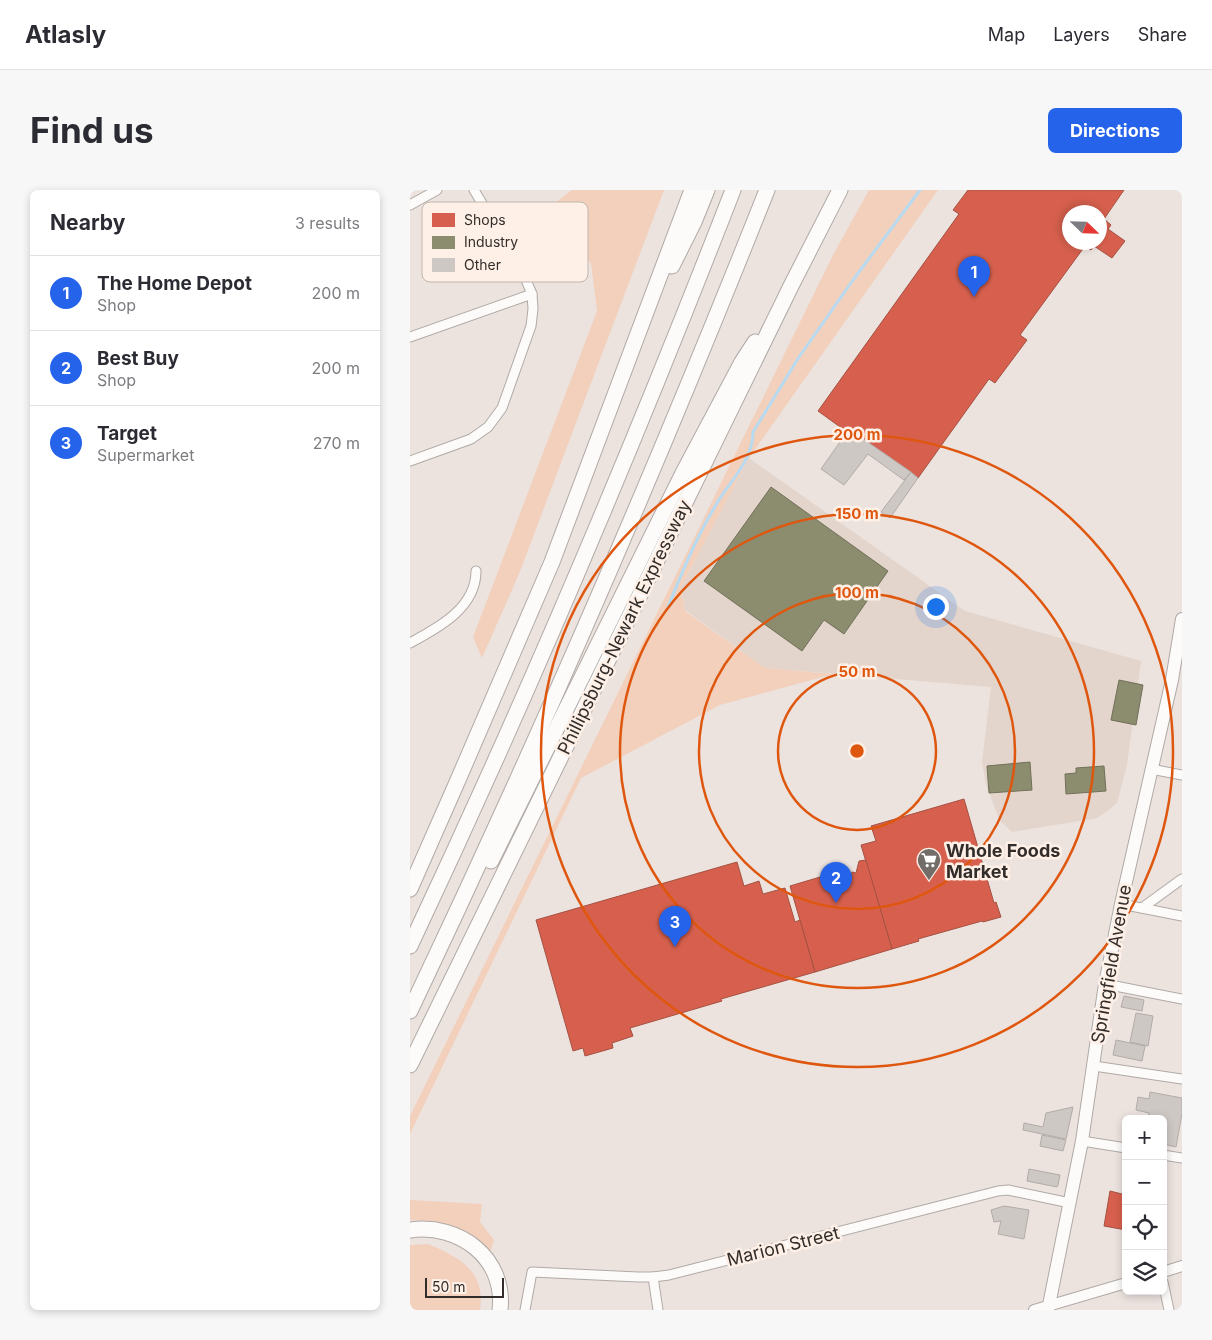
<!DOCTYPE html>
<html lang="en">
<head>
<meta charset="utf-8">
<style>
  :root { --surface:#fff; --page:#f7f7f7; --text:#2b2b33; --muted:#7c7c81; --line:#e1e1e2; --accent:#2563eb }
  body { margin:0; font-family:Inter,sans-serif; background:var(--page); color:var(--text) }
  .controls { position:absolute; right:15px; bottom:15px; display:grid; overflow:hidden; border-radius:8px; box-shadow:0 2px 8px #0003 }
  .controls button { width:45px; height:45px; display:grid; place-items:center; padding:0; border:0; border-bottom:1px solid var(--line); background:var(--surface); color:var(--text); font:25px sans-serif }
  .compass { position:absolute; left:652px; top:15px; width:45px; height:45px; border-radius:50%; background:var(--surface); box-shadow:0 2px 8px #0003; rotate:113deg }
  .scale { position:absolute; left:15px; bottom:12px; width:79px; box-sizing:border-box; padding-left:5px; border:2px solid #322d2a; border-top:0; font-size:14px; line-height:18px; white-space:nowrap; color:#322d2a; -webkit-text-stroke:4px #fef0e7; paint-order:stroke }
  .you { position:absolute; left:525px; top:416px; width:18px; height:18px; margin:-12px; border:4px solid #fff; border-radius:50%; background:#1a73e8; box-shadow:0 0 0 8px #1a73e833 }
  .badge { display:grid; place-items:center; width:32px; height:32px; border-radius:50%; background:var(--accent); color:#fff; font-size:16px; font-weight:700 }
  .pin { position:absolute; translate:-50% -41px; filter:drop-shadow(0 1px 2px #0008) }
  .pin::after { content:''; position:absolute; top:26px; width:18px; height:15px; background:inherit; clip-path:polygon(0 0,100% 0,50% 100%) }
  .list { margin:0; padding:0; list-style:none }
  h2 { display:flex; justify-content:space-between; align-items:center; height:65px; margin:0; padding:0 20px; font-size:21px }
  h2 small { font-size:16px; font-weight:400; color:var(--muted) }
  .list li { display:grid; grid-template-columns:32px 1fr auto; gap:15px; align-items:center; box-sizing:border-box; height:75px; padding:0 20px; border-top:1px solid var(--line) }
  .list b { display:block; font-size:19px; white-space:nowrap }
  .list p { margin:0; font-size:16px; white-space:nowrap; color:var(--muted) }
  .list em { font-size:16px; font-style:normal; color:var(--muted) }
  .icon { flex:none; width:28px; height:28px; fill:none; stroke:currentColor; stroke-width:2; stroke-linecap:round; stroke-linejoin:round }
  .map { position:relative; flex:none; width:772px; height:1120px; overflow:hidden; border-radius:8px }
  header { display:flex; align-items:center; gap:30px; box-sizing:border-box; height:70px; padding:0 25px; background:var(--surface); border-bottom:1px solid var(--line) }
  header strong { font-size:24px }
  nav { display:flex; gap:28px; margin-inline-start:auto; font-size:18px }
  .intro { display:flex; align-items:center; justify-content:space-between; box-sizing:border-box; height:120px; padding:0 30px }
  h1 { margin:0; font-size:35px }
  .button { padding:12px 22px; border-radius:8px; background:var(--accent); color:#fff; font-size:18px; font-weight:700 }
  main { display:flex; gap:30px; padding:0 30px }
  aside { flex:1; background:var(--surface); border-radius:8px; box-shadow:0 2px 8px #0003 }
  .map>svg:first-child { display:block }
  .built { fill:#e4d5cc }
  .green { fill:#f2d0bc }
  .shops { fill:#d6604d; stroke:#a55142; fill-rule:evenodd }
  .industry { fill:#8c8c6e; stroke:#71705a }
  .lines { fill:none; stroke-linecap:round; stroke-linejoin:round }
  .stream { stroke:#b8daf0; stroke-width:3 }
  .building { fill:#cec8c5; stroke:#b2aba8 }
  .minor-casing { stroke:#b0a9a5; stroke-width:11 }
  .tertiary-casing { stroke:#b0a9a5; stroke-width:12 }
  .primary-casing { stroke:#b0a9a5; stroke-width:14 }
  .motorway-casing { stroke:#b0a9a5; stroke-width:17 }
  .minor { stroke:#fcfbfa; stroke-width:9 }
  .tertiary { stroke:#fcfbfa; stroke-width:10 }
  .primary { stroke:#fcfbfa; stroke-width:12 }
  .motorway { stroke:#fcfbfa; stroke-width:15 }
  .ring { fill:none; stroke:#df570e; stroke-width:2.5 }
  .labels { text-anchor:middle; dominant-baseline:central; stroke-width:5; stroke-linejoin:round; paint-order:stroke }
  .street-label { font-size:18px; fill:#322d2a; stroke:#fef0e7 }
  .poi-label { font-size:18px; font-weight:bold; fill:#322d2a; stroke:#fef0e7; text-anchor:start }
  .key { fill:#fef0e7; stroke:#c1b6ae; stroke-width:1 }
  .key-label { font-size:14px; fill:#322d2a }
  .centre { fill:#df570e; stroke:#fef0e7; stroke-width:2.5 }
  .ring-label { font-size:15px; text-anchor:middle; font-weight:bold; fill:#df570e; stroke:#fef0e7; stroke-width:5; stroke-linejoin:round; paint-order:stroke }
</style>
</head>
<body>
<header>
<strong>Atlasly</strong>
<nav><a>Map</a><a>Layers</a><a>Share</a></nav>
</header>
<div class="intro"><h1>Find us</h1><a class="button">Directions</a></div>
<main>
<aside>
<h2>Nearby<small>3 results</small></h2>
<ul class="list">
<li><span class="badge">1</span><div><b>The Home Depot</b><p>Shop</p></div><em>200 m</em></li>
<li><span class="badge">2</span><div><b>Best Buy</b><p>Shop</p></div><em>200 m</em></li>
<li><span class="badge">3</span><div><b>Target</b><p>Supermarket</p></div><em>270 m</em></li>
</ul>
</aside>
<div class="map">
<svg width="772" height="1120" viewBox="0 0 772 1120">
  <rect width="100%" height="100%" fill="#ece3df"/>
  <path class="built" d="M339,268L555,421L731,471L717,575L707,613L688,628L602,642L590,631L576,595L572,572L581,497L355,478L275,420L271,397Z"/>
  <g class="green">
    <path d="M162,0H254L109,384L72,468L63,447L187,121L181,74L141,16Z"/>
    <path d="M459,0H528L339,268L271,397L275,421L355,478L424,484L310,515L171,588L0,944V926L424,63Z"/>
    <path d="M0,1010L72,1014L70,1032L84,1050L80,1063C74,1058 69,1050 63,1046C46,1034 20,1030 0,1030Z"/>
    <path d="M18,1054C49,1067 76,1081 70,1120H0V1055Z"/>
  </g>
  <g class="shops">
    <path d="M558,0H714L694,29L701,35L698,39L715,51L702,68L684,56L681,60L675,56L610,145L617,150L585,193L579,189L508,288L439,239L437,242L408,221L549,24L543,20ZM660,22H690V52H660Z"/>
    <path d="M554,609L584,713L586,712L591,727L573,732L572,731L508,749L509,751L482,759L451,655L466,651L461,636Z"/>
    <path d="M456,670L482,759L405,782L380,696L420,684L441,688L442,682L446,683L449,671Z"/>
    <path d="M327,672L334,696L349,691L353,704L375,698L385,732L390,730L405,782L311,809L312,811L220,838L223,846L202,853L203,858L175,866L173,858L163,861L126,730Z"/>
    <path d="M700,1001L716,1005V1040L694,1036Z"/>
  </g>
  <g class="industry">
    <path d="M361,297L478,381L434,444L414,430L392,461L294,391Z"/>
    <path d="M709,490L733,495L726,535L701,530Z"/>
    <path d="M620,572L622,600L579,603L577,576Z"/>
    <path d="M694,576L696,601L656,604L655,584L666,583V578Z"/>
  </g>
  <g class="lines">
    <path class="stream" d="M258,417C267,395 276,372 287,350C293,337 300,325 307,313C321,290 343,270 343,242L389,167L443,90L510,0"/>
  </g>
  <g class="building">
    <path d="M439,239L501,282L494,290L458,264L434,295L411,279Z"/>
    <path d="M501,282L508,288L480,328L471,322Z"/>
    <path d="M714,806L734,810L732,821L711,817Z"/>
    <path d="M726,823L743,826L738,856L720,852Z"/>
    <path d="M706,850L735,856L732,871L703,865Z"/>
    <path d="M740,902L772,908V924L766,957L753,954V929H738L739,923L726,920L728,907L739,909Z"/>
    <path d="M663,917L656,949L613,940L614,933L633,937L636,923Z"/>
    <path d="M632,945L656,950L653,961L630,956Z"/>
    <path d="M619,979L650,985L648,995L647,997L617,991Z"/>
    <path d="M594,1016L619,1020L614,1049L588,1044L591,1031L584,1032L581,1020Z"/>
  </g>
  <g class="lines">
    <g class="minor-casing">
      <g id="minor">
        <path d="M0,15L27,0"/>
        <path d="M0,147L122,104"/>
        <path d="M0,271L61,249L78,237L92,218L121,136L123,119L122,104L116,90L100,60L64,0"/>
        <path d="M0,453C28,438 66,418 66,381"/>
        <path d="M741,579L772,585"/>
        <path d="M711,714L772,726"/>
        <path d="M732,718L772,689"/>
        <path d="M695,794L772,809"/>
        <path d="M684,876L772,889"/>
        <path d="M672,951L716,958"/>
        <path d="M753,965L772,968"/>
        <path d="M243,1087L248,1120"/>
        <path d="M753,1092L759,1120"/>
        <path d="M115,1120L122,1082L228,1087H243L259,1085L588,1001L598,1000L660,1013"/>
      </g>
    </g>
    <g class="tertiary-casing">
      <g id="tertiary">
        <path d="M753,1082L772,1076"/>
        <path d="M624,1120L716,1093"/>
      </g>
    </g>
    <g class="primary-casing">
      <path id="primary" d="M638,1120L672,951L695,794L711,714L762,490L772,429"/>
    </g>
    <g class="motorway-casing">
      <g id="motorway">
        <path d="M262,76L284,32L297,0"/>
        <path d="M81,671L273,283L332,172L345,152"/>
        <path d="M0,699L48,590L142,372L282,0"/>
        <path d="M0,756C117,508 224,255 323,0"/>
        <path d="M0,821C128,552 247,277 357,0"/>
        <path d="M0,875L381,96L430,0"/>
        <path d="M0,1040C49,1033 96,1068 90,1120"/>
      </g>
    </g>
    <use href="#minor" class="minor"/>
    <use href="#tertiary" class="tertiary"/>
    <use href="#primary" class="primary"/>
    <use href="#motorway" class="motorway"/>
  </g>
  <g class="ring">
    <circle cx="447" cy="561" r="79"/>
    <circle cx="447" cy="561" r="158"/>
    <circle cx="447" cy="561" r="237"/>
    <circle cx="447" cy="561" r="316"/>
  </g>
  <defs>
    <g id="supermarket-pin" transform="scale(1.25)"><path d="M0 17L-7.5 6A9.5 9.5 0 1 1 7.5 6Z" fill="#736d69" stroke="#fef0e7"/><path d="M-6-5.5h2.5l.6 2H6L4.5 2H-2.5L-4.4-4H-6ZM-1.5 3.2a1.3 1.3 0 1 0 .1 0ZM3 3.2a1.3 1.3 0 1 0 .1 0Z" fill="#fff"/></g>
  </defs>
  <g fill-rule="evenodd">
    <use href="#supermarket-pin" x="519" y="670"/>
  </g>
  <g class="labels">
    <g class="street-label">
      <text transform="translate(214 437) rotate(-64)">Phillipsburg-Newark Expressway</text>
      <text transform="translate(701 774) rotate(-80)">Springfield Avenue</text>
      <text transform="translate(373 1056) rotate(-14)">Marion Street</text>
    </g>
    <g class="poi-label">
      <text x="536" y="660">Whole Foods<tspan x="536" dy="21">Market</tspan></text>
    </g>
  </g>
  <rect x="12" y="12" width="166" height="80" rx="8" class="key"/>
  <rect x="22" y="23" width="23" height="14" fill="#d6604d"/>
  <rect x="22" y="46" width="23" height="13" fill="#8c8c6e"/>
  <rect x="22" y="68" width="23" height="14" fill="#cec8c5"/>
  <g class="key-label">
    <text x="54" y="35">Shops</text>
    <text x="54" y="57">Industry</text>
    <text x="54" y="80">Other</text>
  </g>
  <circle cx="447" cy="561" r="8" class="centre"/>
  <g class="ring-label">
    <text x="447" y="250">200 m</text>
    <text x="447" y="329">150 m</text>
    <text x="447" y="408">100 m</text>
    <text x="447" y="487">50 m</text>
  </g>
</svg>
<div class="controls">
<button>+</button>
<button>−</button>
<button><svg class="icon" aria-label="locate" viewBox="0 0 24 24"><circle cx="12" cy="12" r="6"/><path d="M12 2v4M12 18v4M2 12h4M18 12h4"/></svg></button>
<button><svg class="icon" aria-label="layers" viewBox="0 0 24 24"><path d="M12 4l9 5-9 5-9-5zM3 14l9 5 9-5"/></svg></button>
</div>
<svg class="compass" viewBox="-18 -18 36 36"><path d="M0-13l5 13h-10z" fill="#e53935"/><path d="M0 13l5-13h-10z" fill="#7c7c81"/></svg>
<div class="scale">50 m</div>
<div class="you"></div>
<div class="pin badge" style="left:564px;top:107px">1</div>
<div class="pin badge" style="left:426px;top:713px">2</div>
<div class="pin badge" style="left:265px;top:757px">3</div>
</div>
</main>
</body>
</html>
